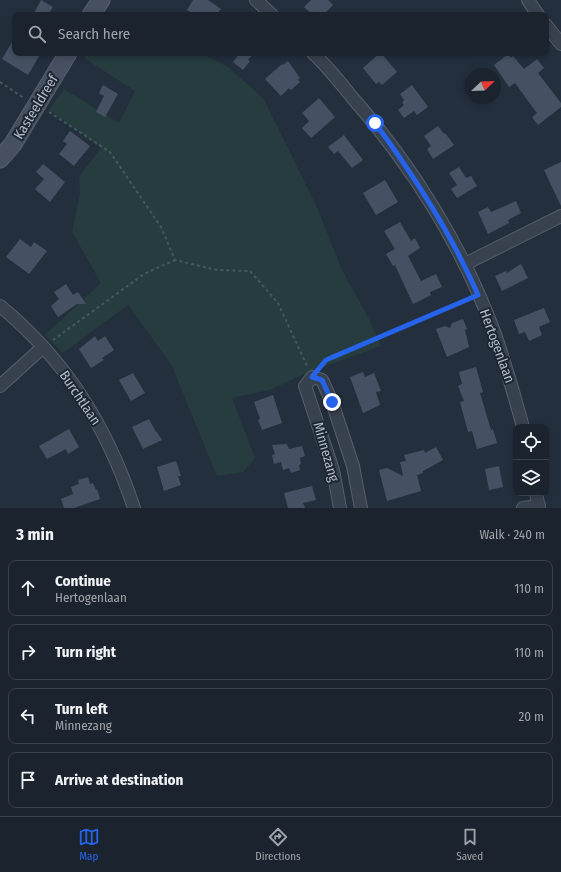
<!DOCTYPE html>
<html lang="en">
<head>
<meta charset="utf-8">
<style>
  :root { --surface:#1b232e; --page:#282f3a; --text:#f1f3f6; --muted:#a0a4aa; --line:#39404a; --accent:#2563eb }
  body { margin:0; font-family:"Fira Sans Condensed",sans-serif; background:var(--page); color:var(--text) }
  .controls { position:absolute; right:12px; bottom:12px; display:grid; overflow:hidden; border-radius:8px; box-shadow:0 2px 6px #0003 }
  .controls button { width:36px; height:36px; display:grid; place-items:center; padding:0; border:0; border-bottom:1px solid var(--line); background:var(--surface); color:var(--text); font:20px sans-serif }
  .compass { position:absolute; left:465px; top:68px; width:36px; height:36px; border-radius:50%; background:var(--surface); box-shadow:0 2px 6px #0003; rotate:67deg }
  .stop { position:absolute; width:12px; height:12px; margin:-9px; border:3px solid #2563eb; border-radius:50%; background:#fff }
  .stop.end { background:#2563eb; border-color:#fff; box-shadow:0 1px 4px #0008 }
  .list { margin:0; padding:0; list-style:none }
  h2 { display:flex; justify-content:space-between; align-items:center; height:52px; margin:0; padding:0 16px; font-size:17px }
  h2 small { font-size:13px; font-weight:400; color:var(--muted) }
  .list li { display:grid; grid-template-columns:26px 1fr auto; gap:12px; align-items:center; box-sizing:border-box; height:56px; margin:0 8px 8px; padding:0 8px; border:1px solid var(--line); border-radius:8px }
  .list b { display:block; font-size:15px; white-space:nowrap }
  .list p { margin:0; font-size:13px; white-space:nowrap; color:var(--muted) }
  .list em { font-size:13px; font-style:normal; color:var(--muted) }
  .icon { flex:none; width:22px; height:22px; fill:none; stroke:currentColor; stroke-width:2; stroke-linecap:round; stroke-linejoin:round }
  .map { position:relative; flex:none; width:561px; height:508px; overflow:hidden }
  .search { position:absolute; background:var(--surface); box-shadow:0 2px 6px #0003; left:12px; right:12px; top:12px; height:44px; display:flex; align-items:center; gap:10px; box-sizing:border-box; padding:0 14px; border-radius:8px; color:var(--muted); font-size:15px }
  .sheet { height:308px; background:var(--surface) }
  nav { display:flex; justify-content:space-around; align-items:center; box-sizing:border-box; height:56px; border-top:1px solid var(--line); background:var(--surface); font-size:11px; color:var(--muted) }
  nav a { display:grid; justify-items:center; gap:2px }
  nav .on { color:var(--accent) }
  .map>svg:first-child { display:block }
  .green { fill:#263c3f }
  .building { fill:#455162 }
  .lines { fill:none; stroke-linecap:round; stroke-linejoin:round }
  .street-casing { stroke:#565f6c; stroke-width:14 }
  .secondary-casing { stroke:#565f6c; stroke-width:19 }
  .path { stroke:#44595c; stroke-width:2; stroke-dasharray:3 3; stroke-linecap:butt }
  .street { stroke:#38414e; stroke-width:12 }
  .secondary { stroke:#465061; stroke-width:17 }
  .route { stroke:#2563eb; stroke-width:5 }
  .labels { text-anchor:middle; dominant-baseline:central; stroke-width:4; stroke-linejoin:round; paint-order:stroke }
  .street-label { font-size:14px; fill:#b4bcc9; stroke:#1d2633 }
</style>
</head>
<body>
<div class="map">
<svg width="561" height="508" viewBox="0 0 561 508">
  <rect width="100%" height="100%" fill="#242f3e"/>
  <path class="green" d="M87,53H200L228,67L263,98L316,205L342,270L368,317L381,346L304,374L270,390L232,398L255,458L243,472L217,476L171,364L128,305L63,353L45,335L101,283L72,232L80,193L79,177L101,148L49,110L64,89L119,123L135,91L84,58Z"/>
  <g class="building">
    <path d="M41,0L53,7L48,15H33Z"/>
    <path d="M193,0H208L221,9L216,15H194L187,10Z"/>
    <path d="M311,0H328L333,5L323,15H313L304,7Z"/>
    <path d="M15,37V53H41L28,75L2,59Z"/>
    <path d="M240,53H254L248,60L250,61L243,70L233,62Z"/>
    <path d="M380,53H381L397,72L382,85L379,82L376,84L363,68Z"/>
    <path d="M508,54L511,58L513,56L524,69L537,59L544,68L538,73L561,103V107L538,125L532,117L537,113L528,101L515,83L509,87L494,65Z"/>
    <path d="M288,61L300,78L298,80L300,82L291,90L289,88L281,96L265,79L282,64L283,65Z"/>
    <path d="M103,85L118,94L105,117L96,112L104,96L99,93Z"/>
    <path d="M412,85L428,107L417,115L414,111L404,118L398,110L404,105L402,103L404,100L400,94Z"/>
    <path d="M319,98L335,117L311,138L302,128L309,121L302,113Z"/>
    <path d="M438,126L444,134L445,133L454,145L433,159L427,149L431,146L424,136Z"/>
    <path d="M70,131L90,146L74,166L59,154L67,144L63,141Z"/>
    <path d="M344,135L363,160L352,168L338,151L334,154L328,147Z"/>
    <path d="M561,162V206L544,170Z"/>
    <path d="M43,164L65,182L50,202L35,189L44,179L36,172Z"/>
    <path d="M459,167L466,178L471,176L477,186L457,198L451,189L457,185L449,173Z"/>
    <path d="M385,180L398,202L376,215L363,193Z"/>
    <path d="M516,201L521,213L508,220L509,223L488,234L478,212L488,207L491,212Z"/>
    <path d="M400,222L411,241L415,238L420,248L408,256L421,281L436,274L442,287L430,292L431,295L413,304L395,265L393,266L386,254L395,249L384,231Z"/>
    <path d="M20,239L31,247L34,242L47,251L29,274L6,257Z"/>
    <path d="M521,264L528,278L502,291L495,276L506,271L507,273Z"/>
    <path d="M66,284L73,295L78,292L86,304H77L58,317L51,306L59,299L54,292Z"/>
    <path d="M544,308L550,322L539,327L542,335L529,341L525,332L519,334L514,320Z"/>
    <path d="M463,319L467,329L465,330L469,347L447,357L436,329L445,326L450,328L452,323Z"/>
    <path d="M95,336L98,341L105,336L114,350L102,358L104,360L91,368L79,349Z"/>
    <path d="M476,367L483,392L480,393L491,430L493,429L497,443L477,449L472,431L468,432L460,402L464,401L458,386L462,384L459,372Z"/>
    <path d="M363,372L365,377L374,373L381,391L376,392L380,405L363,413L350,377Z"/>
    <path d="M133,373L145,393L131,401L119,380Z"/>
    <path d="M273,395L282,423L262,430L258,420L260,419L254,402Z"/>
    <path d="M149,419L156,432H157L162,440L143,449L132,427Z"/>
    <path d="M69,429L79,447L68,454L66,449L47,459L39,446Z"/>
    <path d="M287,444L289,449L302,446L305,456L300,458L301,464L299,465L300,470L291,473L289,468L283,470L281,462L274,464L272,455L275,454L272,445Z"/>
    <path d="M436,447L443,460L423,471V473L417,475L421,491L387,501L379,470L387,468L403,476L400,462L406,461L404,455L424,450L425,453Z"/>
    <path d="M176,461L181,476H178L181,485L164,491L157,467Z"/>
    <path d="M499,466L503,487L489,490L485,469Z"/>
    <path d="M88,477L90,484L93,483L96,490L97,489L100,499L74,508H64L61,499L73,494L71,487L79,484L78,480Z"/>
    <path d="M312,486L316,500L303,503L305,508H288L284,493Z"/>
  </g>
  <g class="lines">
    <g class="street-casing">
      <g id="street">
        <path d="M256,0L272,15"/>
        <path d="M528,0L538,15"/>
        <path d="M546,25L561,44"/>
        <path d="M313,53C327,66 339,81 351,96C413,166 464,249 496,337C506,367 515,397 523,427"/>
        <path d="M465,264L561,216"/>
        <path d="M0,306C66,360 107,427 134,508"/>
        <path d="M0,386L43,347"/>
        <path d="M536,493L539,508"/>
        <path d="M340,508L333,470L305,386L312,377L322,380L332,402L353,466L361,508"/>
        <path d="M523,508L539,506"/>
      </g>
    </g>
    <g class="secondary-casing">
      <g id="secondary">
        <path d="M91,15L101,0"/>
        <path d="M0,159L13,144L68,53"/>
      </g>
    </g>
    <g class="path">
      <path d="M0,82L24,98"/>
      <path d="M49,112L110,152L161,227L175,260L217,270L250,271L278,303L307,366"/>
      <path d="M53,340L144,274L175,260"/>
      <path d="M320,367L326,360L469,299"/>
    </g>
    <use href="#street" class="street"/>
    <use href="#secondary" class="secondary"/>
  </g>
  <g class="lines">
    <path class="route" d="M332,402L322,380L312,377L326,360L478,295C451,233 415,177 375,123"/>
  </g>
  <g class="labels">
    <g class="street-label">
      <text transform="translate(36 107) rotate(-59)">Kasteeldreef</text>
      <text transform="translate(497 346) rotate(70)">Hertogenlaan</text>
      <text transform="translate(80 398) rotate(56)">Burchtlaan</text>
      <text transform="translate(326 452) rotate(74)">Minnezang</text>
    </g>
  </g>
</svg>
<div class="controls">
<button><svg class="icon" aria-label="locate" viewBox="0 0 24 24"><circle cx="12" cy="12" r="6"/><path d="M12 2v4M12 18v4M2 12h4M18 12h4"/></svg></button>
<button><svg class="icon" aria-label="layers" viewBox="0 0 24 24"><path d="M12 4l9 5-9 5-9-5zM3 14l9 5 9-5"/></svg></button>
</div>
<svg class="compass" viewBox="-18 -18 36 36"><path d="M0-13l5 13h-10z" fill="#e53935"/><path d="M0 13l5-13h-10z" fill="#a0a4aa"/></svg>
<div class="stop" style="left:375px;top:123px"></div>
<div class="stop end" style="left:332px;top:402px"></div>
<div class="search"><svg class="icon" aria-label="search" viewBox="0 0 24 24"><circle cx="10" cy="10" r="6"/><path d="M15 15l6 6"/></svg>Search here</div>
</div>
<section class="sheet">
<h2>3 min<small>Walk · 240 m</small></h2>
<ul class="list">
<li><svg class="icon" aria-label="ahead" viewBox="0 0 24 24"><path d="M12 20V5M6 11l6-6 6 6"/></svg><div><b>Continue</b><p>Hertogenlaan</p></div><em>110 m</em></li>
<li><svg class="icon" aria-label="right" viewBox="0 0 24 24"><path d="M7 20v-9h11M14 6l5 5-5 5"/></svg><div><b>Turn right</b></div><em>110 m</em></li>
<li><svg class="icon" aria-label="left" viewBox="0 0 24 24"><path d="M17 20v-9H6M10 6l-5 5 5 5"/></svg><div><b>Turn left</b><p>Minnezang</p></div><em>20 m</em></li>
<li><svg class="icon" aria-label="arrive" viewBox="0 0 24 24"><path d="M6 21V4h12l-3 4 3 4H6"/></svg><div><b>Arrive at destination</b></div></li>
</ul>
</section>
<nav>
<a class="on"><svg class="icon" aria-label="map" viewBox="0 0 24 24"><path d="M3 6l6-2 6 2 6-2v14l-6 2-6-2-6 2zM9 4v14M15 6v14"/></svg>Map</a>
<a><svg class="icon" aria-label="directions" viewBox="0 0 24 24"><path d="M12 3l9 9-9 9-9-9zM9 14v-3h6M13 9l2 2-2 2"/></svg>Directions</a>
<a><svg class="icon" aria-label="saved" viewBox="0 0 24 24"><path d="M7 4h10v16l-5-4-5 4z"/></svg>Saved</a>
</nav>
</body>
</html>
